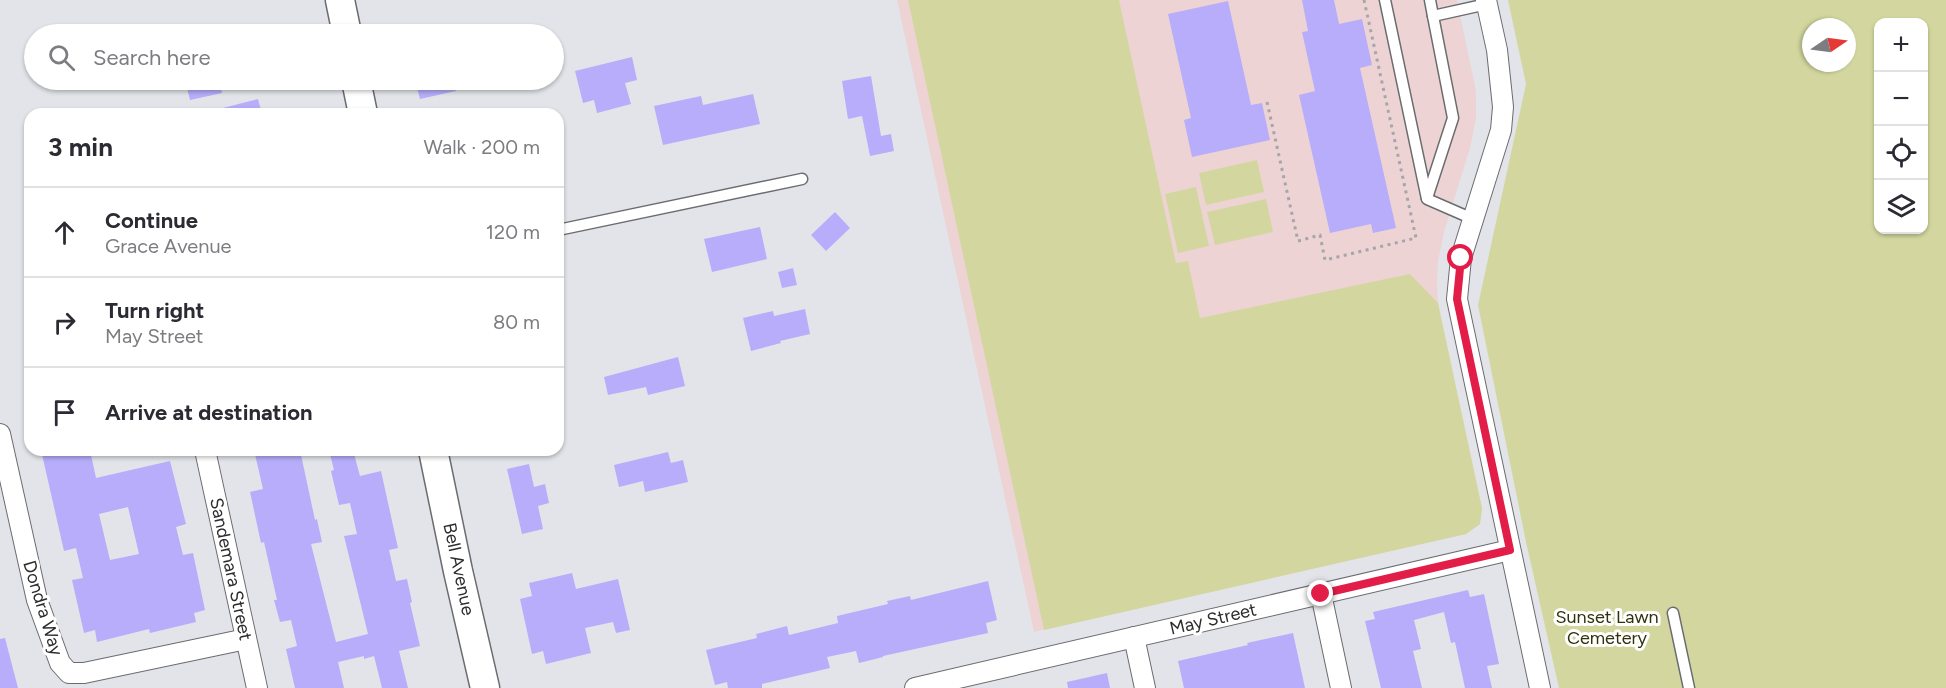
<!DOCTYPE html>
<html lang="en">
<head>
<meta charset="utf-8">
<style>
  :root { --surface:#fff; --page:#f7f7f7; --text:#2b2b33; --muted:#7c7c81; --line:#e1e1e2 }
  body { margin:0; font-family:Figtree,sans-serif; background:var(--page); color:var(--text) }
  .controls { position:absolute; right:18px; top:18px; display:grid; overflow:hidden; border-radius:12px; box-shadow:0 2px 4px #0004 }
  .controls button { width:54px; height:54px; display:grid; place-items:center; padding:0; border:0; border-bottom:2px solid var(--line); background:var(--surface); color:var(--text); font:30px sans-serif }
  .compass { position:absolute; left:1802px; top:18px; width:54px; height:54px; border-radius:50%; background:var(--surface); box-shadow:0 2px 4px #0004; rotate:77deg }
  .stop { position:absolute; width:18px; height:18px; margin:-14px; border:4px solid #e11d48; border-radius:50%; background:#fff }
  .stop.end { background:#e11d48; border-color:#fff; box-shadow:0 2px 6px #0008 }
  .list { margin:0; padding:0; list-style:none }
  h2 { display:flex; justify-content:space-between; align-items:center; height:78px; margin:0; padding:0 24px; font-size:26px }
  h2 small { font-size:20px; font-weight:400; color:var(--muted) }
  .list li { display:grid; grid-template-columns:39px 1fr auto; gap:18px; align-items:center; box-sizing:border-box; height:90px; padding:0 24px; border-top:2px solid var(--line) }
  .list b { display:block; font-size:22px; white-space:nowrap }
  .list p { margin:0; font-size:20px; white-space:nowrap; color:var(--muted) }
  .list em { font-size:20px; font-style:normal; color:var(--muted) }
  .icon { flex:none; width:33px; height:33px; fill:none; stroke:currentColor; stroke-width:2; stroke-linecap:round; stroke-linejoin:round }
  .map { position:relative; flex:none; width:1946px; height:688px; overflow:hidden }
  .search { position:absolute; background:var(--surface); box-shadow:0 2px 4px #0004; left:24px; top:24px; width:540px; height:66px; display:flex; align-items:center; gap:15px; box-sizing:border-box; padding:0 21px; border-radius:33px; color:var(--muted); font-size:22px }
  .panel { position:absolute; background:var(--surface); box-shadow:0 2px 4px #0004; left:24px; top:108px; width:540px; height:348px; border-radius:18px }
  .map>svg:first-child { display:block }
  .education { fill:#eed3d4 }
  .green { fill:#d3d79f; fill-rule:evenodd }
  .building { fill:#b7adfa; fill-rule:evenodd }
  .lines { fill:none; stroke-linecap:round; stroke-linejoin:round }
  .service-casing { stroke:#6b6c70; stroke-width:13 }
  .minor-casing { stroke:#6b6c70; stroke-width:22 }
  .secondary-casing { stroke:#6b6c70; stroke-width:31 }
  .path { stroke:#a5a6aa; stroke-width:3; stroke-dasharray:3 4.5; stroke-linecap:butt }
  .service { stroke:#fff; stroke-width:10 }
  .minor { stroke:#fff; stroke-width:20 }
  .secondary { stroke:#fff; stroke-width:28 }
  .route { stroke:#e11d48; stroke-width:8 }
  .labels { text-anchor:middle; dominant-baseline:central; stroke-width:6; stroke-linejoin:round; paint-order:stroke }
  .street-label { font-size:18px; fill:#2c2c2e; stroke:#fff }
  .park-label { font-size:18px; fill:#31320c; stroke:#fff }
</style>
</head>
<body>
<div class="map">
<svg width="1946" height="688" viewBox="0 0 1946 688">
  <rect width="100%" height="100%" fill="#e3e4e9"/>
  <path class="education" d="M897,0H1457L1476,91V118L1470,148L1444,232L1438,262L1437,280L1438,303L1442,324L1482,508L1480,524L1466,534L1034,632Z"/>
  <g class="green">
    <path d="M908,0H1119L1176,263L1188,261L1200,318L1410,274L1438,303L1482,508L1480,524L1466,534L1044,630Z"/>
    <path d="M1508,0H1946V688H1559L1526,542L1478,305L1526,84ZM1878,22H1924V230H1878ZM1811,27H1847V63H1811Z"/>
    <path d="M1257,160L1264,192L1206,205L1199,173Z"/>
    <path d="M1196,187L1209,246L1178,253L1165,194Z"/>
    <path d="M1266,199L1273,232L1215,245L1207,212Z"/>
  </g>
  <g class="building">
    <path d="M1302,0H1334L1339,24L1362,19L1372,65L1360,68L1396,228L1373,233L1371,224L1330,233L1299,95L1315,91L1302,32L1308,31Z"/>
    <path d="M1228,1L1251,105L1262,103L1270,140L1192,157L1184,120L1191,118L1168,14Z"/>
    <path d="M632,57L637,80L625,83L631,104L597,113L594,100L583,103L575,71Z"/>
    <path d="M871,76L881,136L891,134L894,151L870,156L862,116L848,119L842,81Z"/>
    <path d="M185,80H219L222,93L190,100Z"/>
    <path d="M415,80H454L456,91L420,99Z"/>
    <path d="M753,94L760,124L663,145L654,106L701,96L703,105Z"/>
    <path d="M258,99L262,114H219V109Z"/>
    <path d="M835,212L850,228L826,251L811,235Z"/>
    <path d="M760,227L767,259L712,272L704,239Z"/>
    <path d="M793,268L797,285L782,288L778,272Z"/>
    <path d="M805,309L810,334L780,341L781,343L751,351L743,318L773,311L774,316Z"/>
    <path d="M678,357L685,386L648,395L646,387L608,395L604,377Z"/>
    <path d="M41,450H90L96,478L170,461L186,524L176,527L183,555L193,553L205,610L194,613L196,622L150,633L149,629L97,642L95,630L84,633L72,580L83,578L76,548L64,551ZM128,507L139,554L110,560L99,514Z"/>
    <path d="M254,450H300L315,520L317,519L322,542L311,544L336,642L368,634L344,536L357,534L350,503L339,505L331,471L334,470L329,450H353L360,476L381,471L398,548L389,550L396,581L407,579L412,602L410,603L420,646L399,651L408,688H382L374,656L364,659V656L338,662L344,688H295L286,649L297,646L291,620L280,622L274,600H277L264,542L261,543L250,492L263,489Z"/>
    <path d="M668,452L671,463L683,460L688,482L645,492L643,481L619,487L614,465Z"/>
    <path d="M529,464L534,487L545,484L549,503L538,506L543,529L522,534L507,469Z"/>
    <path d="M572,573L576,589L618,579L630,630L616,633L613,622L585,628L591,653L546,664L543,651L532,654L520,599L532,596L529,583Z"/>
    <path d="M988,581L997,620L986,623L988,633L883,656V657L859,663L856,651L827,657L830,668L762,684V688H728L727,682L715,685L706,650L757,638L756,634L787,626L789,635L838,623L837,616L888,604L887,601L910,596L911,600Z"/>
    <path d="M1468,590L1470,597L1484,594L1499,664L1487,666L1492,688H1465L1455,642L1451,643L1444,612L1414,620L1421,649L1413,651L1422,688H1381L1365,621L1375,619L1373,612Z"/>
    <path d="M1293,633L1305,688H1184L1178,661L1248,645L1247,643Z"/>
    <path d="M5,638L18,688H0V639Z"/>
    <path d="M1107,673L1110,688H1068L1067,682Z"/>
  </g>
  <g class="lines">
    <g class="service-casing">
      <g id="service">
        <path d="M1385,0L1427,199L1473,219"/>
        <path d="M1430,0L1433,16"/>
        <path d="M1427,198L1453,118L1433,16L1487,4"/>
        <path d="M558,230L802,179"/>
        <path d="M1673,613L1689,688"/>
      </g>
    </g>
    <g class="minor-casing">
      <g id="minor">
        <path d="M1486,0L1497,50L1503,107L1501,130L1461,258L1457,299L1540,688"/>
        <path d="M0,434L37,600L60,663L69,673H84L246,639"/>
        <path d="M205,450L257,688"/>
        <path d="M1321,594L1341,688"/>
        <path d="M1134,637L1145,688"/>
        <path d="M915,688L1510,550"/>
      </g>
    </g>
    <g class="secondary-casing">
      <g id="secondary">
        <path d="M340,0L347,34"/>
        <path d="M356,80L363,114"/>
        <path d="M433,450L458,571L485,688"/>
      </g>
    </g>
    <path class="path" d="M1267,102L1298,241L1320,235L1325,260L1416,238L1364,0"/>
    <use href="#service" class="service"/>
    <use href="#minor" class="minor"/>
    <use href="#secondary" class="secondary"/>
  </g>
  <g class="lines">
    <path class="route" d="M1321,594L1510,550L1457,299L1461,258"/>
  </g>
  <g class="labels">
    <g class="street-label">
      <text transform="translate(231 569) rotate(78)">Sandemara Street</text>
      <text transform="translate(459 569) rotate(78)">Bell Avenue</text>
      <text transform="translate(43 608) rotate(73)">Dondra Way</text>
      <text transform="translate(1213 619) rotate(-13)">May Street</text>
    </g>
    <g class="park-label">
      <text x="1607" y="617">Sunset Lawn<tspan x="1607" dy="21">Cemetery</tspan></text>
    </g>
  </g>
</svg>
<div class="controls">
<button>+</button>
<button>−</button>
<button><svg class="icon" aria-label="locate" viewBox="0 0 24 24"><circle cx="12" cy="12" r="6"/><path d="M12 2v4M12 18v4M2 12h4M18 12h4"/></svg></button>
<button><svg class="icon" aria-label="layers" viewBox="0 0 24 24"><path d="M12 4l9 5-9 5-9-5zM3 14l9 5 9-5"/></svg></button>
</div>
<svg class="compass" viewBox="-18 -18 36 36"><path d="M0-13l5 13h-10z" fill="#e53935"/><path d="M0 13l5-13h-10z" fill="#7c7c81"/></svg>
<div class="stop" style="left:1461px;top:258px"></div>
<div class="stop end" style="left:1321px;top:594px"></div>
<div class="search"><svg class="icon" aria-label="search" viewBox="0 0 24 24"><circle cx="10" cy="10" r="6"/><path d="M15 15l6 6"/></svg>Search here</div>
<section class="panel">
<h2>3 min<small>Walk · 200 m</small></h2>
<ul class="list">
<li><svg class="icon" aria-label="ahead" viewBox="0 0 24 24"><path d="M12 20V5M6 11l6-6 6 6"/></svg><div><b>Continue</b><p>Grace Avenue</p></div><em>120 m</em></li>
<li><svg class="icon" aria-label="right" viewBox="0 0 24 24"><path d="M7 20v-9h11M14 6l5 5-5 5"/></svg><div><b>Turn right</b><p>May Street</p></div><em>80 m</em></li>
<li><svg class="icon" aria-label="arrive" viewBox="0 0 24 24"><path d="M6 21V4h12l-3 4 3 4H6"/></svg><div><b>Arrive at destination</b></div></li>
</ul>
</section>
</div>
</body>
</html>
